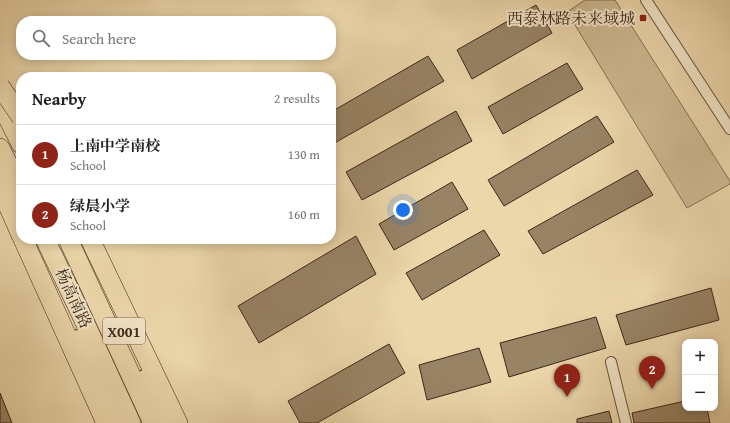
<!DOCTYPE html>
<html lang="en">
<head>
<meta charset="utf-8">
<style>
  :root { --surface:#fff; --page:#f2f2f2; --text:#222; --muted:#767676; --line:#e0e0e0; --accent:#8f2418 }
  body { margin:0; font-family:"Gentium Book Plus","Noto Serif SC",serif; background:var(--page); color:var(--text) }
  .controls { position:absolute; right:12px; bottom:12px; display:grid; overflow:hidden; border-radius:8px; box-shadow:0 2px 10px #0003 }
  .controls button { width:36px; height:36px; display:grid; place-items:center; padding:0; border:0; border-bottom:1px solid var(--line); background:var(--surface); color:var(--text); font:20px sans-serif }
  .you { position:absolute; left:403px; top:210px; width:14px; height:14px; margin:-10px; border:3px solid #fff; border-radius:50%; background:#1a73e8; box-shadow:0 0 0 6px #1a73e833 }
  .badge { display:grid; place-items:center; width:26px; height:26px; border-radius:50%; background:var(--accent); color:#fff; font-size:13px; font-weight:700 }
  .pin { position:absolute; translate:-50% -33px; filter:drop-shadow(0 1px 2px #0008) }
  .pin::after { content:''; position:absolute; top:21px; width:14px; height:12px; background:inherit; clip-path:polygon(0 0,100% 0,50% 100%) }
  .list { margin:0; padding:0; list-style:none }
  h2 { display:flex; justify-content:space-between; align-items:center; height:52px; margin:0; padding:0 16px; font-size:17px }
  h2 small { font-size:13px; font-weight:400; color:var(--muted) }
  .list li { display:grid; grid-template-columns:26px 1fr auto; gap:12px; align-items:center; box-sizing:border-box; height:60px; padding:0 16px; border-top:1px solid var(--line) }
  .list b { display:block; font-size:15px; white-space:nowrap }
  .list p { margin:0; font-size:13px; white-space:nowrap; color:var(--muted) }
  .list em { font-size:13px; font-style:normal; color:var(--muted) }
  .icon { flex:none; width:22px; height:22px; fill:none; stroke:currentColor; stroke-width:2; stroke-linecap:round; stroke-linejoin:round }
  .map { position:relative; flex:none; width:730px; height:423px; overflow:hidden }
  .search { position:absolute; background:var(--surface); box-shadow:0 2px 10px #0003; left:16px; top:16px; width:320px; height:44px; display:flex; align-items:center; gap:10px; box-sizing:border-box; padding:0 14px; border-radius:16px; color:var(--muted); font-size:15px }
  .panel { position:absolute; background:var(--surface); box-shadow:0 2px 10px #0003; left:16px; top:72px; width:320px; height:172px; border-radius:16px }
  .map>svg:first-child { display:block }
  .green { fill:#ceb992; stroke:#867056 }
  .building { fill:#988365; stroke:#3d2719 }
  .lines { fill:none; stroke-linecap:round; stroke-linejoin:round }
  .street-casing { stroke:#69533e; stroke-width:12 }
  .primary-casing { stroke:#3d2719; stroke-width:18 }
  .highway-casing { stroke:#3d2719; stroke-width:20 }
  .street { stroke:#f3e5c8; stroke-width:10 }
  .primary { stroke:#ecd7ab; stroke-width:16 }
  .highway { stroke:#ecd7ab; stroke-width:19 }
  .highway-bridge-casing { stroke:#3d2719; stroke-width:20; stroke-linecap:butt }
  .highway-bridge { stroke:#ecd7ab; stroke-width:19 }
  .poi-dot { fill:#8f2418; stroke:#f3e5c8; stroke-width:1.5 }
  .labels { text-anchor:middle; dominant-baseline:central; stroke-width:4; stroke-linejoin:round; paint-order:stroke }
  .shield { fill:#f3e5c8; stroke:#74604e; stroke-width:1 }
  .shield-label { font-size:15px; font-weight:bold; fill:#3d2719 }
  .poi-label { font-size:16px; fill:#3d2719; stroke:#f3e5c8; text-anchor:end }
  .street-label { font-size:16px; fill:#3d2719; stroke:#f3e5c8 }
</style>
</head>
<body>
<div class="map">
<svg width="730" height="423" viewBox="0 0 730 423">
  <rect width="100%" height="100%" fill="#ecd7ab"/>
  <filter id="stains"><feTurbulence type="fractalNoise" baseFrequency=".005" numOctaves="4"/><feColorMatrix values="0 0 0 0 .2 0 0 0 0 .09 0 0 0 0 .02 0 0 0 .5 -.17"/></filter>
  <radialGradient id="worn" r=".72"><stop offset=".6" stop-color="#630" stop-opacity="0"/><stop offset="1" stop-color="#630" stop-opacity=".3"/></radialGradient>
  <path class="green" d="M585,0H615L730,181V184L687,208L567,12Z"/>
  <g class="building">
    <path d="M536,5L552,33L472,79L457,50Z"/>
    <path d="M428,56L444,81L331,145V112Z"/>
    <path d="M567,63L583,89L503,134L488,107Z"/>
    <path d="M456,111L472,141L362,200L346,172Z"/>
    <path d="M597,116L614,142L504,206L488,180Z"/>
    <path d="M637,170L653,195L543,254L528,231Z"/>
    <path d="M452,182L468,209L394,250L379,224Z"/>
    <path d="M484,230L500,255L422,300L406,273Z"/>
    <path d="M356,236L376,274L259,343L238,306Z"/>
    <path d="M711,288L719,320L626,345L616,315Z"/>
    <path d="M596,317L606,348L509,377L500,343Z"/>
    <path d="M389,344L405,373L317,423H300L288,401Z"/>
    <path d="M479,348L491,382L427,400L419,365Z"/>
    <path d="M0,393L12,423H0Z"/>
    <path d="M685,401V408H707L710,423H634L632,413Z"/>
    <path d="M609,411L612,423H577V419Z"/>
  </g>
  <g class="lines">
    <g class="street-casing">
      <g id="street">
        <path d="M646,0L730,129"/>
        <path d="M611,362L626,423"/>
      </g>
    </g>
    <g class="primary-casing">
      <g id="primary">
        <path d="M0,174L12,197"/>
        <path d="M78,338L117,423"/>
        <path d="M146,377L167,423"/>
      </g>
    </g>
    <g class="highway-casing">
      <g id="highway">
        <path d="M0,102L21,144"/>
        <path d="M0,148L21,189"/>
        <path d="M0,187L21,235"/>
        <path d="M23,239L106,423"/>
        <path d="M45,239L80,312L131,423"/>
        <path d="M68,239L153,423"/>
        <path d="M90,239L178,423"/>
      </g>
    </g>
    <use href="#street" class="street"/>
    <use href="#primary" class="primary"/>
    <use href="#highway" class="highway"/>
    <g class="highway-bridge-casing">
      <path id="highway-bridge" d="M0,86L21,117"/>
    </g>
    <use href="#highway-bridge" class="highway-bridge"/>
  </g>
  <rect class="poi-dot" x="639" y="14" width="8" height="8" rx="2"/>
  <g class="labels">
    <rect class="shield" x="103" y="318" width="42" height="26" rx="3"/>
    <g class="shield-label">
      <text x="124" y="331">X001</text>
    </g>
    <g class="poi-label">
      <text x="635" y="18">西泰林路未来域城</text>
    </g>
    <g class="street-label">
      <text transform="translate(74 298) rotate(65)">杨高南路</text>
    </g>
  </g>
  <rect width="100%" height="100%" filter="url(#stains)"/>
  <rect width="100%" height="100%" fill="url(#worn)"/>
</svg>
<div class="controls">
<button>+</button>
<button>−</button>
</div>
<div class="you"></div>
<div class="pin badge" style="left:567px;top:397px">1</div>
<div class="pin badge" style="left:652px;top:389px">2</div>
<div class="search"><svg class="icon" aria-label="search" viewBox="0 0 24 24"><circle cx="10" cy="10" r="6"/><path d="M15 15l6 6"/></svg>Search here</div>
<section class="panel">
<h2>Nearby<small>2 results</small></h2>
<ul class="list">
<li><span class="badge">1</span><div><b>上南中学南校</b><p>School</p></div><em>130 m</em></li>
<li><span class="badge">2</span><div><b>绿晨小学</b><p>School</p></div><em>160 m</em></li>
</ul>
</section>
</div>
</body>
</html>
